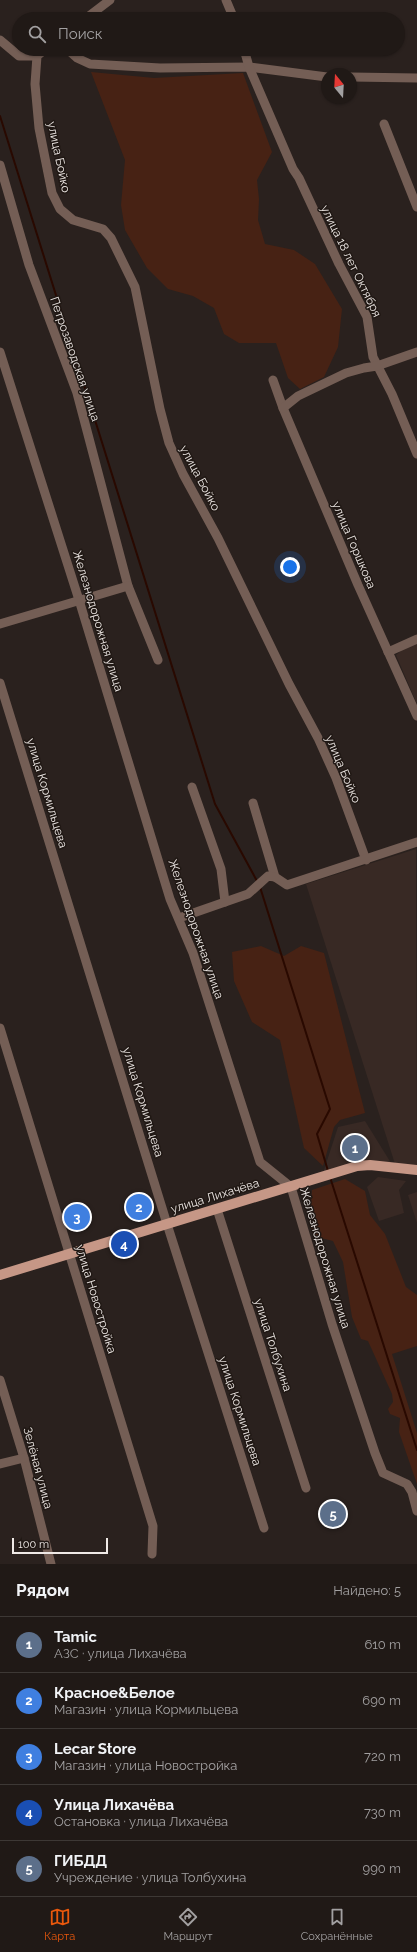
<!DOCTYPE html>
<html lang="ru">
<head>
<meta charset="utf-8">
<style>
  :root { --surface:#201916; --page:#2d2623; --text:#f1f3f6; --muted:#a2a0a1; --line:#3d3835; --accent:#ea580c }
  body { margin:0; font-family:Raleway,sans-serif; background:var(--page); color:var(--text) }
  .compass { position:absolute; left:321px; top:68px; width:36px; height:36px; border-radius:50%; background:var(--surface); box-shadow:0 1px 3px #0004; rotate:342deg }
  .scale { position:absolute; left:12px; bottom:10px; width:96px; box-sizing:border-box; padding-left:4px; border:2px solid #efe9e6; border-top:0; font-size:11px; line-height:14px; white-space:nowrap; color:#efe9e6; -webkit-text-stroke:3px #201814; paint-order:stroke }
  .you { position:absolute; left:290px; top:567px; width:14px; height:14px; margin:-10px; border:3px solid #fff; border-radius:50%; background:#1a73e8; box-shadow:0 0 0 6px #1a73e833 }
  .badge { display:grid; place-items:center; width:26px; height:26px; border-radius:50%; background:var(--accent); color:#fff; font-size:13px; font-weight:700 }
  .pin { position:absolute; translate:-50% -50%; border:2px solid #fff; box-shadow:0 1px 4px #0006 }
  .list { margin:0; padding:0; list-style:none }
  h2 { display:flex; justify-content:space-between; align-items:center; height:52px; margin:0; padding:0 16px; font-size:17px }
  h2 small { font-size:13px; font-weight:400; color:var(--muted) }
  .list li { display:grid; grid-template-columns:26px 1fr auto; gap:12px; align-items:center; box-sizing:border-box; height:56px; padding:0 16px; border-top:1px solid var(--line) }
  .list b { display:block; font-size:15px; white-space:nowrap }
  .list p { margin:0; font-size:13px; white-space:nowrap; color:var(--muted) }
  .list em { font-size:13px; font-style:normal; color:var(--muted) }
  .icon { flex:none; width:22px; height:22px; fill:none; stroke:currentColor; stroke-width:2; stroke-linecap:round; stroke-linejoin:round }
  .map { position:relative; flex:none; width:417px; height:1564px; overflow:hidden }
  .search { position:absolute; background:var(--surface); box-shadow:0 1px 3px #0004; left:12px; right:12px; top:12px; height:44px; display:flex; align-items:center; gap:10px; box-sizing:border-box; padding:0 14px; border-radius:22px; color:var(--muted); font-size:15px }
  .sheet { height:332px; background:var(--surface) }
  nav { display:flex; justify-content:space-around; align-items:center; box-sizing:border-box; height:56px; border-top:1px solid var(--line); background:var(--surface); font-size:11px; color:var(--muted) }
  nav a { display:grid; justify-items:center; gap:2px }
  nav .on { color:var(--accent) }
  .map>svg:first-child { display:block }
  .built { fill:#382924 }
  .green { fill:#472214 }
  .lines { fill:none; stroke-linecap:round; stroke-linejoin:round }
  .stream { stroke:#290900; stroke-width:2 }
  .minor { stroke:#745e55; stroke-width:9 }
  .major { stroke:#c69786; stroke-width:10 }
  .labels { text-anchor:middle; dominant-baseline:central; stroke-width:3; stroke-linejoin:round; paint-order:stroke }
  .street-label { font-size:12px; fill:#efe9e6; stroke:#201814 }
</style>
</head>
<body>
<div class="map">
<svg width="417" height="1564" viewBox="0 0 417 1564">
  <rect width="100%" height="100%" fill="#2a211e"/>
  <g class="built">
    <path d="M417,641V704L396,655L408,645Z"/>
    <path d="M416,849L417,1165L395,1164L306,884Z"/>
    <path d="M365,1121L391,1163L323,1173L338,1127Z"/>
    <path d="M378,1177L406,1181L399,1190L404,1213L379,1221L367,1187Z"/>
    <path d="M417,1192V1223L408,1195Z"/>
  </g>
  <g class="green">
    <path d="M91,72L154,78L243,73L272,152L257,180L259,199L258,220L265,244L294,250L315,264L342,309L338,347L324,377L300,389L288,378L276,343H239L224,334L214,308L193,296L168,289L147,268L125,230L121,205L125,160Z"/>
    <path d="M261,946L284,956L301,946L324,953L365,1113L340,1120L334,1127L323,1166L304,1148L280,1040L252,1022L234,981L232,952Z"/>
    <path d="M345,1179L365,1191L370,1215L385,1234L406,1287L417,1295V1346L392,1354L417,1433V1484L399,1432L400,1418L390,1414L388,1409L393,1402L392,1394L368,1341L361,1339L352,1317L343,1262L333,1241L313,1236L310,1220L312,1190Z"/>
  </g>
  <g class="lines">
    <g class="stream">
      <path d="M0,116L215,804L257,881"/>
      <path d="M260,887L330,1109L317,1134L328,1171"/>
      <path d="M330,1177L417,1450"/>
    </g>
    <g class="minor">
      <path d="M226,0L234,19"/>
      <path d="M85,19L110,0"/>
      <path d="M0,40L19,56H37"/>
      <path d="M46,49L37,56L35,84L39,128L52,193L60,209L73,220L103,229L111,238L135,287L160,409L169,443L183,474L218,538L289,684L318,738L336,778L366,860"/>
      <path d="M67,49L77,58L90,64L160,68L249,67L327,77"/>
      <path d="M244,49L249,67L293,169L299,178L339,264L367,317L373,357L392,394L417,454"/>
      <path d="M351,77L417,78"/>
      <path d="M384,124L417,207"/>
      <path d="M0,165L29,265L77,393L128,586L158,660"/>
      <path d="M0,352L79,600L170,899L193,953L260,1162L291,1187L332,1324L375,1453L383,1473L407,1484L412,1492L417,1511"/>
      <path d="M273,380L283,408L358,585L417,716"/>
      <path d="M283,408L298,396L346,373L364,368L377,366L417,352"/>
      <path d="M0,624L128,586"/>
      <path d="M388,652L417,639"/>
      <path d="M0,683L167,1224L264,1528"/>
      <path d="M192,787L221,869L225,902"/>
      <path d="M253,803L275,877"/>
      <path d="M179,918L248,894L268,876L275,877L287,885L417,842"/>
      <path d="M0,1028L153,1526L152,1554"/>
      <path d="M217,1209L306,1488"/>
      <path d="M0,1380L24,1458L51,1564"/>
      <path d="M0,1464L24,1458"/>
    </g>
    <path class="major" d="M0,1275L357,1166L370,1165L417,1170"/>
  </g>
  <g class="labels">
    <g class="street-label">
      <text transform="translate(59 157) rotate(78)">улица Бойко</text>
      <text transform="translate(351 261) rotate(64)">улица 18 лет Октября</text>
      <text transform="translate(75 359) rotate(71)">Петрозаводская улица</text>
      <text transform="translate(200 478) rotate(62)">улица Бойко</text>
      <text transform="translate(354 545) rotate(67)">улица Горшкова</text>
      <text transform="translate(98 621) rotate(73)">Железнодорожная улица</text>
      <text transform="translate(343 769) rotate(67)">улица Бойко</text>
      <text transform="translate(47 793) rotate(73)">улица Кормильцева</text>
      <text transform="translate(196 929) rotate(71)">Железнодорожная улица</text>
      <text transform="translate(143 1102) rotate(73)">улица Кормильцева</text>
      <text transform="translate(215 1196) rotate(-17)">улица Лихачёва</text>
      <text transform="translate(325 1258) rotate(73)">Железнодорожная улица</text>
      <text transform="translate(96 1299) rotate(73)">улица Новостройка</text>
      <text transform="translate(273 1345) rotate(72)">улица Толбухина</text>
      <text transform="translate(240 1411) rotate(72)">улица Кормильцева</text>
      <text transform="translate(38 1468) rotate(75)">Зелёная улица</text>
    </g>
  </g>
</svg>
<svg class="compass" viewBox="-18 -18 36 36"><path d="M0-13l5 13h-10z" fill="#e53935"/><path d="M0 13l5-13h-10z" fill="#a2a0a1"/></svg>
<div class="scale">100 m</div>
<div class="you"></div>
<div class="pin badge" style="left:355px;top:1148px;background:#5c6f8a">1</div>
<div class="pin badge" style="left:139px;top:1207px;background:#3f7fe0">2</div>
<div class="pin badge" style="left:77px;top:1217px;background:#3f7fe0">3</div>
<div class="pin badge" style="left:124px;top:1244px;background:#1a4fb4">4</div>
<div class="pin badge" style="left:333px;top:1514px;background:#5c6f8a">5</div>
<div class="search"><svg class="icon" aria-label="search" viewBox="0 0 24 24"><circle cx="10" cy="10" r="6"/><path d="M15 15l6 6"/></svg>Поиск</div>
</div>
<section class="sheet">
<h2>Рядом<small>Найдено: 5</small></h2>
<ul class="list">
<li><span class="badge" style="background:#5c6f8a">1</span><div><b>Tamic</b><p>АЗС · улица Лихачёва</p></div><em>610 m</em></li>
<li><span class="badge" style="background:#3f7fe0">2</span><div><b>Красное&amp;Белое</b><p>Магазин · улица Кормильцева</p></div><em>690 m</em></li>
<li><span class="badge" style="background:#3f7fe0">3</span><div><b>Lecar Store</b><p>Магазин · улица Новостройка</p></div><em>720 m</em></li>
<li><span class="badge" style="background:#1a4fb4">4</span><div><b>Улица Лихачёва</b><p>Остановка · улица Лихачёва</p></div><em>730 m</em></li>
<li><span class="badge" style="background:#5c6f8a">5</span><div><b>ГИБДД</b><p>Учреждение · улица Толбухина</p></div><em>990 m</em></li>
</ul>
</section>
<nav>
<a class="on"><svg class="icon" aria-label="map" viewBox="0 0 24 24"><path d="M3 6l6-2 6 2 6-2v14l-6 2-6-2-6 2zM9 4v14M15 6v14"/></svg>Карта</a>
<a><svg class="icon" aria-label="directions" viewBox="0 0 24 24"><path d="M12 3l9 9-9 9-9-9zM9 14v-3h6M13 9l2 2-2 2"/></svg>Маршрут</a>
<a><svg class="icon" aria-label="saved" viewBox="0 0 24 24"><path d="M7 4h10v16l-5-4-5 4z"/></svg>Сохранённые</a>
</nav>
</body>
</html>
